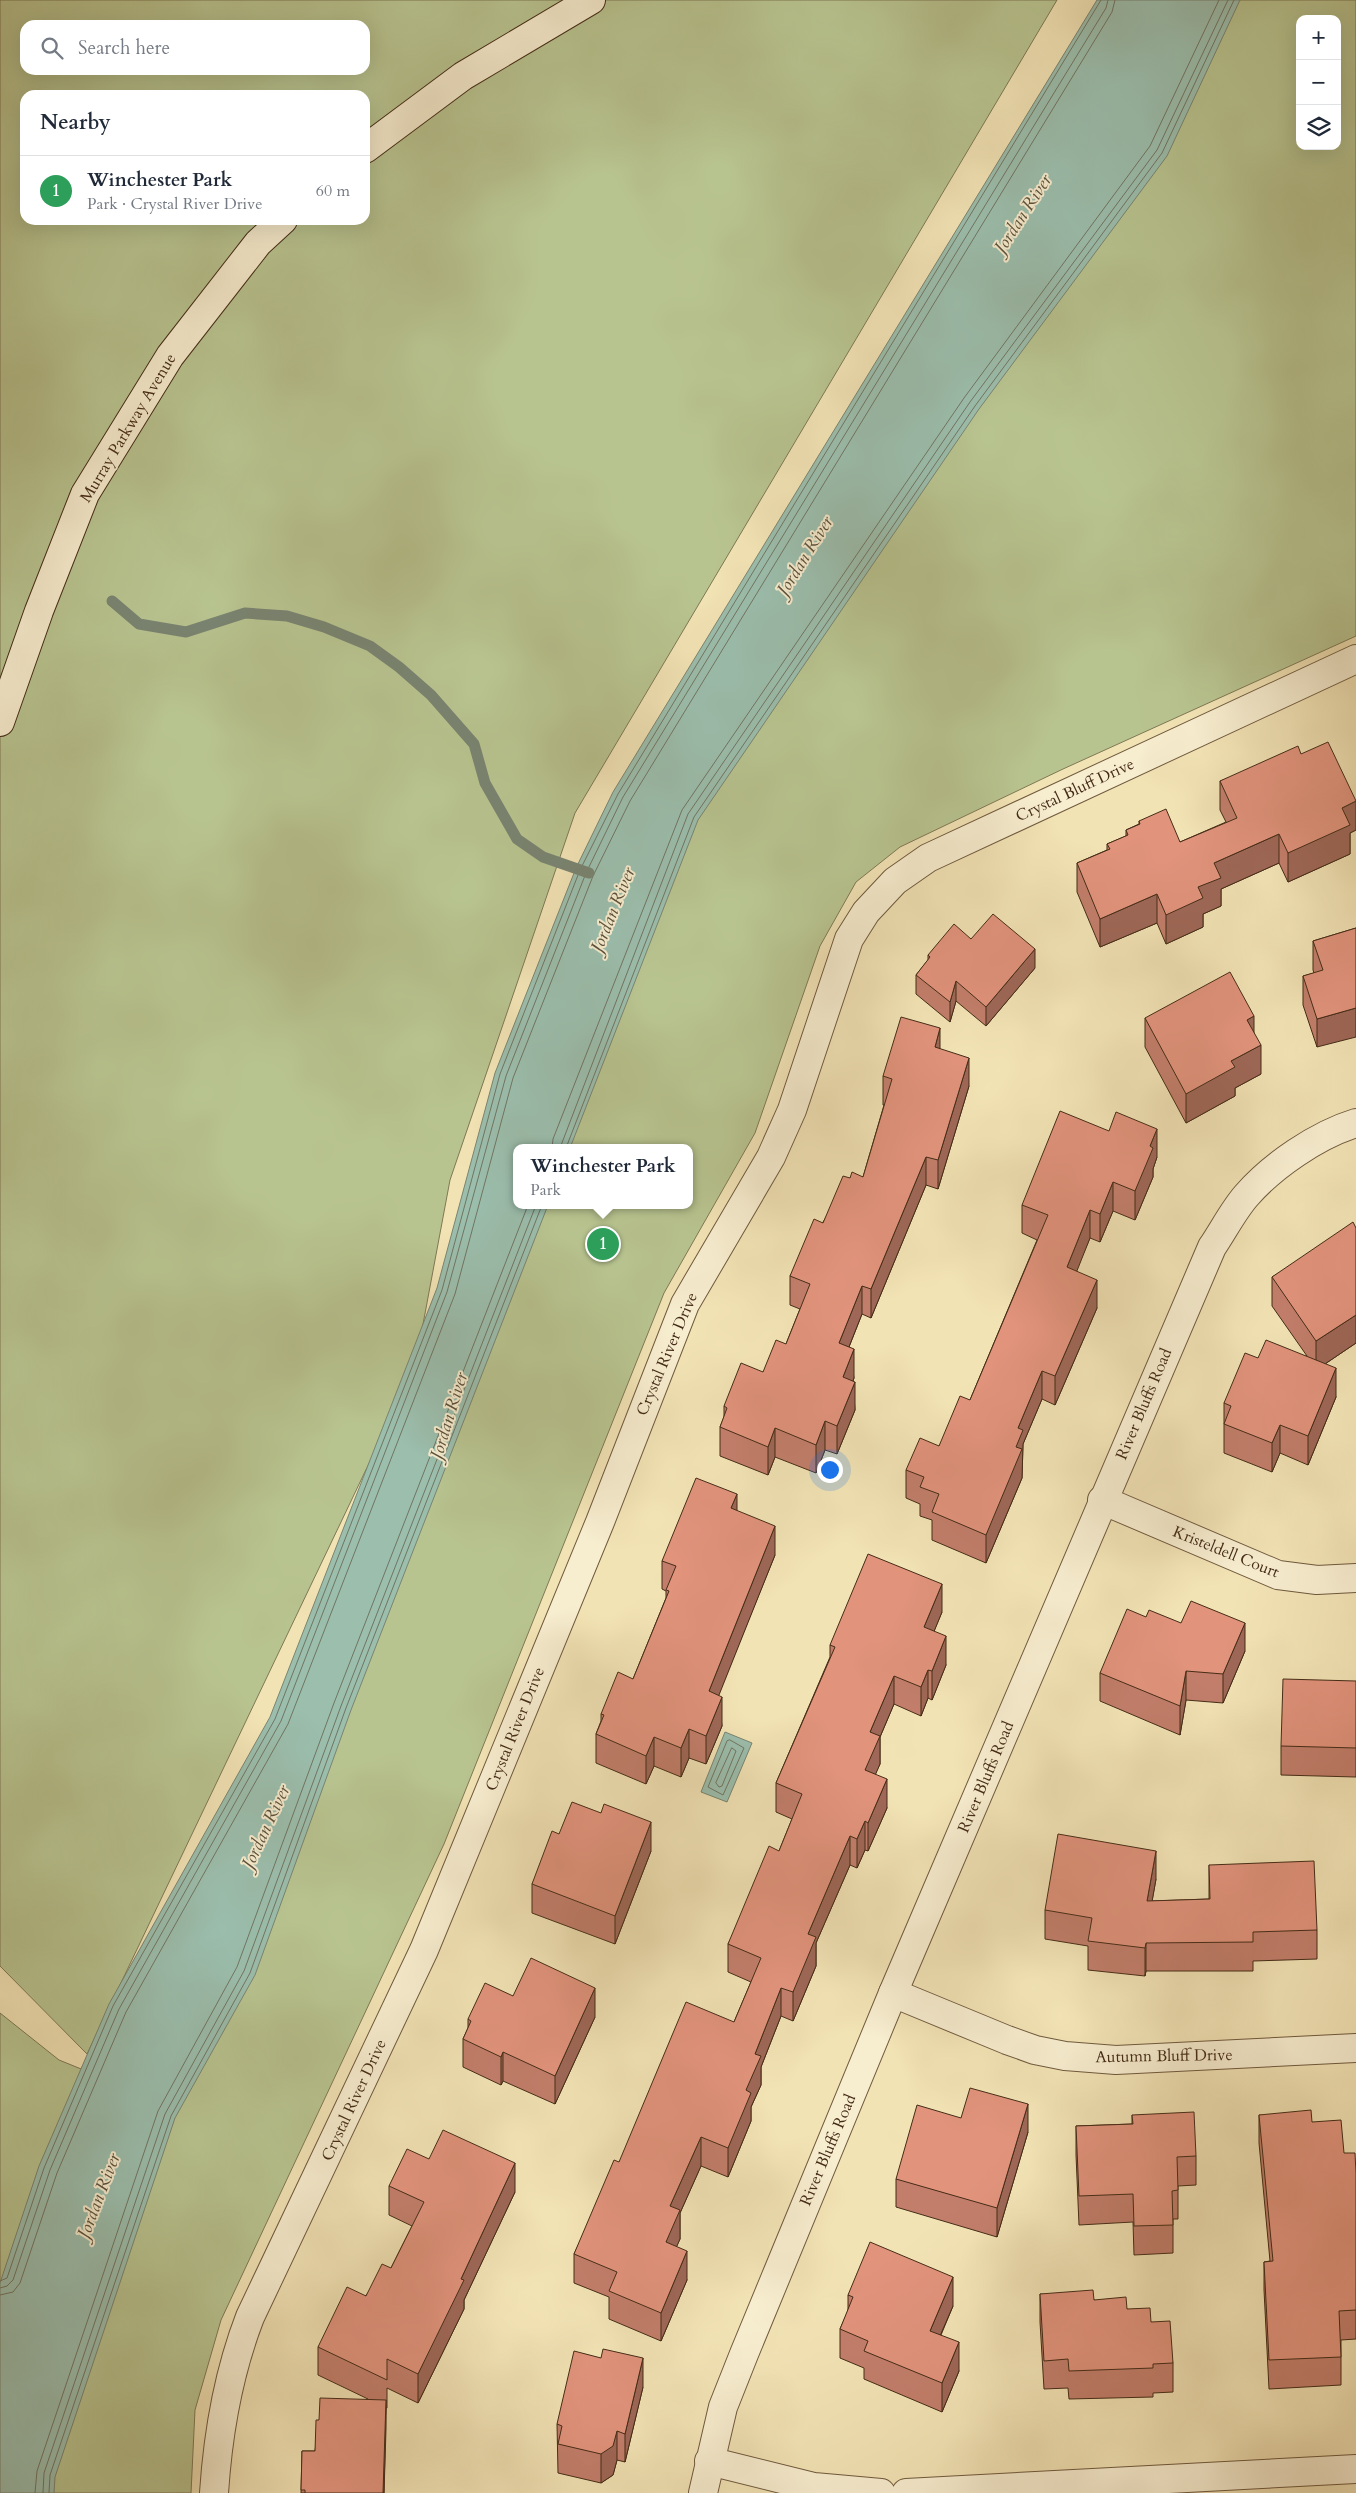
<!DOCTYPE html>
<html lang="en">
<head>
<meta charset="utf-8">
<style>
  :root { --surface:#fff; --page:#f2f2f3; --text:#1f2937; --muted:#747a83; --line:#e0e1e3; --accent:#1a73e8 }
  body { margin:0; font-family:Cardo,serif; background:var(--page); color:var(--text) }
  .controls { position:absolute; right:15px; top:15px; display:grid; overflow:hidden; border-radius:10px; box-shadow:0 5px 20px #0002 }
  .controls button { width:45px; height:45px; display:grid; place-items:center; padding:0; border:0; border-bottom:1px solid var(--line); background:var(--surface); color:var(--text); font:25px sans-serif }
  .you { position:absolute; left:829px; top:1469px; width:18px; height:18px; margin:-12px; border:4px solid #fff; border-radius:50%; background:#1a73e8; box-shadow:0 0 0 8px #1a73e833 }
  .badge { display:grid; place-items:center; width:32px; height:32px; border-radius:50%; background:var(--accent); color:#fff; font-size:16px; font-weight:700 }
  .pin { position:absolute; translate:-50% -50%; border:2px solid #fff; box-shadow:0 1px 5px #0006 }
  .popup { position:absolute; left:513px; top:1144px; width:180px; height:65px; box-sizing:border-box; display:grid; place-content:center; border-radius:10px; background:var(--surface); filter:drop-shadow(0 1px 4px #0005); font-size:16px; white-space:nowrap; color:var(--muted) }
  .popup b { font-size:19px; color:var(--text) }
  .popup::after { content:''; position:absolute; left:50%; top:100%; margin-left:-10px; border:10px solid transparent; border-top-color:var(--surface) }
  .list { margin:0; padding:0; list-style:none }
  h2 { display:flex; justify-content:space-between; align-items:center; height:65px; margin:0; padding:0 20px; font-size:21px }
  h2 small { font-size:16px; font-weight:400; color:var(--muted) }
  .list li { display:grid; grid-template-columns:32px 1fr auto; gap:15px; align-items:center; box-sizing:border-box; height:70px; padding:0 20px; border-top:1px solid var(--line) }
  .list b { display:block; font-size:19px; white-space:nowrap }
  .list p { margin:0; font-size:16px; white-space:nowrap; color:var(--muted) }
  .list em { font-size:16px; font-style:normal; color:var(--muted) }
  .icon { flex:none; width:28px; height:28px; fill:none; stroke:currentColor; stroke-width:2; stroke-linecap:round; stroke-linejoin:round }
  .map { position:relative; flex:none; width:1356px; height:2493px; overflow:hidden }
  .search { position:absolute; background:var(--surface); box-shadow:0 5px 20px #0002; left:20px; top:20px; width:350px; height:55px; display:flex; align-items:center; gap:12px; box-sizing:border-box; padding:0 18px; border-radius:15px; color:var(--muted); font-size:19px }
  .panel { position:absolute; background:var(--surface); box-shadow:0 5px 20px #0002; left:20px; top:90px; width:350px; height:135px; border-radius:15px }
  .map>svg:first-child { display:block }
  .green { fill:#b8c490; stroke:#7e7854; fill-rule:evenodd }
  .water { fill:#9bbead; stroke:#798471 }
  .lines { fill:none; stroke-linecap:round; stroke-linejoin:round }
  .shore { stroke:#707562; stroke-width:1 }
  .stream { stroke:#798471; stroke-width:11 }
  .street-casing { stroke:#705a3e; stroke-width:30 }
  .secondary-casing { stroke:#452c17; stroke-width:30 }
  .street { stroke:#f7edcf; stroke-width:28 }
  .secondary { stroke:#f7edcf; stroke-width:28 }
  .wall { fill:#c27e6b; stroke:#452c17 }
  .shaded-wall { fill:#9e6757; stroke:#452c17 }
  .building { fill:#e1937c; stroke:#452c17 }
  .labels { text-anchor:middle; dominant-baseline:central; stroke-width:4; stroke-linejoin:round; paint-order:stroke }
  .street-label { font-size:16px; fill:#452c17; stroke:#f7edcf }
  .water-label { font-size:18px; font-style:italic; fill:#5a503c; stroke:#f7edcf }
</style>
</head>
<body>
<div class="map">
<svg width="1356" height="2493" viewBox="0 0 1356 2493">
  <rect width="100%" height="100%" fill="#f2e3b5"/>
  <filter id="stains"><feTurbulence type="fractalNoise" baseFrequency=".004" numOctaves="4"/><feColorMatrix values="0 0 0 0 .2 0 0 0 0 .09 0 0 0 0 .02 0 0 0 .5 -.17"/></filter>
  <radialGradient id="worn" r=".72"><stop offset=".6" stop-color="#630" stop-opacity="0"/><stop offset="1" stop-color="#630" stop-opacity=".3"/></radialGradient>
  <g class="green">
    <path d="M0,0H1057L575,813L450,1180L415,1367L87,2054L0,1966ZM25,25H365V70H25ZM25,95H365V220H25Z"/>
    <path d="M1172,0H1356V636L1063,769L900,847L856,882L820,946L755,1133L664,1293L444,1844L221,2320L195,2410L191,2493H0V2013L59,2060L133,2090L530,1205H689V1148H549L655,864ZM1300,19H1337V146H1300Z"/>
  </g>
  <g class="water">
    <path d="M1097,0H1240L1167,156L979,409L698,820L570,1148H517V1205H548L351,1710L255,1975L175,2118L55,2477L54,2493H0V2283L39,2166L109,2004L270,1717L437,1288L495,1073L576,868L613,792Z"/>
    <path d="M725,1732L752,1743L727,1802L701,1792Z"/>
  </g>
  <g class="lines">
    <g class="shore">
      <path d="M552,1148L553,1139L682,810L964,398L1150,146L1219,0"/>
      <path d="M560,1148L688,814L970,402L1157,150L1228,0"/>
      <path d="M566,1148L694,817L975,406L1162,153L1234,0"/>
      <path d="M730,1740L744,1748L723,1795L708,1787L727,1741Z"/>
      <path d="M732,1748L736,1751L722,1786L719,1787L716,1783Z"/>
      <path d="M0,2281L7,2278L44,2168L113,2006L275,1719L442,1290L500,1074L580,870L618,794L1101,0"/>
      <path d="M0,2288L7,2286L13,2280L50,2170L119,2009L281,1721L447,1292L506,1076L586,873L623,797L1106,8L1108,0"/>
      <path d="M0,2295L13,2292L20,2283L57,2173L126,2012L288,1724L455,1294L513,1078L593,876L630,801L1112,12L1115,0"/>
      <path d="M35,2493L37,2471L158,2111L237,1967L334,1703L528,1205"/>
      <path d="M43,2493L44,2473L165,2114L244,1971L341,1706L536,1205"/>
      <path d="M49,2493L50,2475L171,2116L250,1973L346,1708L542,1205"/>
    </g>
    <path class="stream" d="M112,601L139,624L186,632L245,613L287,616L324,627L370,646L399,667L431,695L474,744L485,783L517,839L543,857L589,873"/>
    <g class="street-casing">
      <g id="street">
        <path d="M1102,1500L1278,1575L1317,1580L1356,1578"/>
        <path d="M893,1993L1007,2040L1035,2050L1065,2056L1116,2060L1356,2048"/>
        <path d="M709,2461L814,2487L881,2493"/>
        <path d="M214,2493C218,2432 228,2374 250,2317L424,1950L600,1522L685,1304L771,1157L792,1110L849,939L866,912L895,881L928,858L1356,659"/>
        <path d="M703,2493L723,2407L744,2354L893,1993L1212,1247C1223,1231 1233,1211 1246,1196C1272,1166 1317,1135 1356,1123"/>
        <path d="M906,2493L1356,2469"/>
      </g>
    </g>
    <g class="secondary-casing">
      <g id="secondary">
        <path d="M365,149L463,76L591,0"/>
        <path d="M0,722L39,611L85,494L170,356L258,243L283,220"/>
      </g>
    </g>
    <use href="#street" class="street"/>
    <use href="#secondary" class="secondary"/>
  </g>
  <g class="wall">
    <path d="M1301,754L1356,830L1350,833V854L1288,882L1279,863L1221,889V906L1203,914V927L1166,944L1157,923L1100,947L1077,892V863L1107,850V844L1126,836V830L1139,824V821L1180,842L1226,822L1220,810V781Z"/>
    <path d="M1356,928L1317,1047L1303,1005V976L1314,973L1313,970V941Z"/>
    <path d="M971,939L1035,968L986,1026L956,1001L950,1022L916,994V975L928,960V955Z"/>
    <path d="M1145,1018L1261,1074L1235,1088V1096L1186,1123L1145,1047Z"/>
    <path d="M940,1049L969,1086L938,1189L926,1185L871,1318L862,1314L849,1347L854,1378L853,1381L855,1410L837,1454L825,1450L816,1473L775,1457L768,1475L720,1456V1427L724,1417V1406L763,1372L786,1344L800,1309L790,1305V1276L850,1178L863,1177L884,1105H883V1076Z"/>
    <path d="M1157,1157L1153,1169V1177L1135,1220L1113,1211L1100,1242L1090,1238L1076,1271L1097,1308L1055,1405L1042,1399L1023,1444L1022,1478L986,1563L932,1540V1520L920,1516V1504L906,1498V1470L939,1446L970,1400L1037,1240L1022,1233V1205Z"/>
    <path d="M1356,1228V1343L1325,1364L1336,1397L1308,1465L1280,1453L1272,1472L1224,1453V1403L1258,1358L1307,1356L1272,1306V1277Z"/>
    <path d="M737,1511L775,1555L718,1695L722,1726L706,1764L689,1758L681,1777L654,1766L646,1784L596,1763V1734L601,1721V1714L633,1679L666,1598V1591L662,1589V1561Z"/>
    <path d="M942,1612L934,1631L946,1665L932,1700L928,1698L921,1716L894,1704L880,1737V1764L875,1774L887,1808L868,1851L865,1850L857,1868L850,1865L816,1943V1966L793,2021L781,2016L761,2067V2085L751,2107V2121L728,2177L701,2166L680,2213V2239L676,2247L687,2280L661,2341L609,2319V2297L574,2283V2254L619,2162L734,2022L751,1982L728,1972V1944L779,1851L792,1819L776,1812V1783L830,1657V1645Z"/>
    <path d="M1146,1617L1245,1651L1223,1703L1186,1700L1180,1735L1100,1701V1673Z"/>
    <path d="M1356,1681V1777L1281,1775V1746Z"/>
    <path d="M601,1813L651,1851L615,1944L532,1913V1884L559,1834Z"/>
    <path d="M1209,1865L1317,1930V1959L1253,1961V1971H1146L1145,1976L1088,1970V1946L1045,1939V1910L1156,1879L1152,1901L1209,1899Z"/>
    <path d="M513,1996L595,2017L555,2104L503,2081L501,2085L463,2067V2039L468,2028V2019Z"/>
    <path d="M1132,2115L1196,2156V2185L1178,2186V2219H1173V2253L1134,2255L1133,2222L1079,2225L1076,2155V2126L1132,2124Z"/>
    <path d="M1259,2115L1312,2122L1344,2153L1356,2173V2339L1341,2340V2385L1269,2389L1264,2290V2262L1270,2261L1259,2143Z"/>
    <path d="M1028,2132L997,2237L896,2207V2179Z"/>
    <path d="M429,2159L515,2192L464,2300V2309L418,2403L387,2388V2408H386L384,2493H301L302,2451H315L319,2420L368,2399L318,2375V2347L391,2268L412,2226L389,2215V2186Z"/>
    <path d="M1040,2294L1094,2300L1127,2309L1151,2322L1173,2363V2392L1153,2393V2397L1069,2399L1068,2388L1044,2389L1040,2322Z"/>
    <path d="M848,2295L953,2306L941,2335L959,2371L942,2412L864,2379V2368L840,2358V2329L848,2311Z"/>
    <path d="M643,2387L625,2462L617,2460L613,2475L601,2483L558,2473L557,2424Z"/>
  </g>
  <g class="shaded-wall">
    <path d="M1356,801V830L1350,833V854L1288,882V853L1342,808Z"/>
    <path d="M1279,834V863L1221,889V906L1203,914V927L1166,944V915L1198,887L1214,863Z"/>
    <path d="M1157,894V923L1100,947V919Z"/>
    <path d="M1035,949V968L986,1026V1007Z"/>
    <path d="M956,981V1001L950,1022V1002Z"/>
    <path d="M1356,1008V1037L1317,1047V1019Z"/>
    <path d="M1254,1016V1045L1247,1020Z"/>
    <path d="M940,1028V1057L935,1047Z"/>
    <path d="M1261,1045V1074L1235,1088V1096L1186,1123V1094L1231,1061Z"/>
    <path d="M969,1058V1086L938,1189V1160Z"/>
    <path d="M1157,1129V1157L1153,1169V1177L1135,1220V1191L1150,1146Z"/>
    <path d="M926,1157V1185L871,1318V1289Z"/>
    <path d="M1113,1182V1211L1100,1242V1214Z"/>
    <path d="M1090,1210V1238L1067,1296V1267Z"/>
    <path d="M1097,1280V1308L1055,1405V1376Z"/>
    <path d="M862,1286V1314L839,1372V1343Z"/>
    <path d="M1356,1315V1343L1316,1370V1341Z"/>
    <path d="M854,1349V1378L843,1406V1377Z"/>
    <path d="M1336,1368V1397L1308,1465V1436Z"/>
    <path d="M1042,1371V1399L1023,1444L1022,1478L986,1563V1535L1018,1428Z"/>
    <path d="M855,1382V1410L837,1454V1426Z"/>
    <path d="M825,1421V1450L816,1473V1445Z"/>
    <path d="M1280,1425V1453L1272,1472V1443Z"/>
    <path d="M775,1428V1457L768,1475V1447Z"/>
    <path d="M737,1494V1523L731,1508Z"/>
    <path d="M775,1526V1555L709,1720V1691Z"/>
    <path d="M942,1584V1612L924,1656V1627Z"/>
    <path d="M1245,1623V1651L1223,1703V1674Z"/>
    <path d="M946,1636V1665L932,1700V1671Z"/>
    <path d="M928,1670V1698L921,1716V1687Z"/>
    <path d="M1186,1671V1700L1180,1735V1706Z"/>
    <path d="M894,1676V1704L880,1737V1764L865,1799V1770L870,1732Z"/>
    <path d="M722,1697V1726L706,1764V1736Z"/>
    <path d="M689,1729V1758L681,1777V1748Z"/>
    <path d="M654,1737V1766L646,1784V1756Z"/>
    <path d="M887,1779V1808L868,1851V1823Z"/>
    <path d="M865,1821V1850L857,1868V1839Z"/>
    <path d="M651,1822V1851L615,1944V1916Z"/>
    <path d="M850,1836V1865L816,1943V1966L793,2021V1992L808,1934Z"/>
    <path d="M1156,1851V1879L1147,1930V1901Z"/>
    <path d="M1146,1943V1971L1145,1976V1948Z"/>
    <path d="M595,1988V2017L555,2104V2076Z"/>
    <path d="M781,1988V2016L761,2067V2085L751,2107V2121L728,2177V2148L746,2090L755,2054Z"/>
    <path d="M503,2052V2081L501,2085V2057Z"/>
    <path d="M1028,2104V2132L997,2237V2208Z"/>
    <path d="M701,2137V2166L680,2213V2239L666,2271V2242L670,2206Z"/>
    <path d="M515,2163V2192L464,2300V2309L418,2403V2374L461,2279Z"/>
    <path d="M687,2251V2280L661,2341V2313Z"/>
    <path d="M953,2277V2306L930,2359V2331Z"/>
    <path d="M959,2342V2371L942,2412V2383Z"/>
    <path d="M643,2358V2387L625,2462V2434Z"/>
    <path d="M386,2400V2429L384,2493H383Z"/>
    <path d="M617,2431V2460L613,2475L601,2483V2454Z"/>
  </g>
  <g class="building">
    <path d="M1328,742L1356,801L1342,808L1350,825L1288,853L1279,834L1214,863L1221,878L1198,887L1203,898L1166,915L1157,894L1100,919L1077,863L1110,849L1107,844L1128,835L1126,830L1140,824L1139,821L1166,809L1180,842L1237,818L1220,781L1298,746L1301,754Z"/>
    <path d="M993,914L1035,949L986,1007L956,981L950,1002L916,975L930,957L928,955L954,924L971,939Z"/>
    <path d="M1356,928V1008L1317,1019L1303,976L1323,970L1313,941Z"/>
    <path d="M1230,972L1254,1016L1247,1020L1261,1045L1231,1061L1235,1067L1186,1094L1145,1018Z"/>
    <path d="M901,1017L940,1028L935,1047L969,1058L938,1160L926,1157L871,1289L862,1286L839,1343L854,1349L843,1377L855,1382L837,1426L825,1421L816,1445L775,1428L768,1447L720,1427L727,1408L724,1406L741,1363L763,1372L776,1340L786,1344L810,1284L790,1276L814,1219L823,1223L843,1176L850,1178L852,1172L863,1177L892,1079L883,1076Z"/>
    <path d="M1060,1111L1109,1131L1116,1112L1157,1129L1150,1146L1153,1148L1135,1191L1113,1182L1100,1214L1090,1210L1067,1267L1097,1280L1055,1376L1042,1371L1018,1428L1023,1430L1016,1447L1022,1449L986,1535L932,1512L939,1494L920,1487L924,1477L906,1470L920,1438L939,1446L960,1396L970,1400L1048,1215L1022,1205Z"/>
    <path d="M1353,1222L1356,1228V1315L1316,1341L1272,1277Z"/>
    <path d="M1266,1340L1336,1368L1308,1436L1280,1425L1272,1443L1224,1424L1231,1406L1224,1403L1245,1353L1258,1358Z"/>
    <path d="M696,1478L737,1494L731,1508L775,1526L709,1691L722,1697L706,1736L689,1729L681,1748L654,1737L646,1756L596,1734L604,1715L601,1714L618,1672L633,1679L669,1591L666,1590L676,1566L662,1561Z"/>
    <path d="M868,1554L942,1584L924,1627L946,1636L932,1671L928,1670L921,1687L894,1676L870,1732L880,1736L865,1770L887,1779L868,1823L865,1821L857,1839L850,1836L808,1934L816,1937L793,1992L781,1988L755,2054L761,2056L746,2090L751,2093L728,2148L701,2137L670,2206L680,2210L666,2242L687,2251L661,2313L609,2291L617,2272L574,2254L614,2160L619,2162L686,2002L734,2022L761,1958L728,1944L769,1846L779,1851L802,1794L776,1783L835,1647L830,1645Z"/>
    <path d="M1191,1601L1245,1623L1223,1674L1186,1671L1180,1706L1100,1673L1127,1609L1146,1617L1149,1610L1181,1623Z"/>
    <path d="M1283,1679L1356,1681V1748L1281,1746Z"/>
    <path d="M572,1802L601,1813L604,1804L651,1822L615,1916L532,1884L552,1831L559,1834Z"/>
    <path d="M1058,1834L1156,1851L1147,1901L1210,1899L1209,1865L1314,1861L1317,1930L1253,1932V1942L1146,1943L1145,1948L1088,1941L1092,1918L1045,1910Z"/>
    <path d="M531,1958L595,1988L555,2076L503,2052L501,2057L463,2039L471,2021L468,2019L485,1983L513,1996Z"/>
    <path d="M970,2088L1028,2104L997,2208L896,2179L917,2105L961,2118Z"/>
    <path d="M1311,2110L1312,2122L1341,2120L1344,2153H1355L1356,2173V2310L1339,2311L1341,2357L1269,2360L1264,2262L1273,2261L1259,2115Z"/>
    <path d="M1194,2112L1196,2156L1177,2157L1178,2190L1172,2191L1173,2225L1134,2226L1133,2194L1079,2196L1076,2126L1133,2124L1132,2115Z"/>
    <path d="M443,2130L515,2163L461,2279L464,2280L418,2374L387,2359V2380L318,2347L347,2287L366,2296L382,2264L391,2268L424,2202L389,2186L407,2149L429,2159Z"/>
    <path d="M870,2242L953,2277L930,2331L959,2342L942,2383L864,2351L868,2341L840,2329L853,2297L848,2295Z"/>
    <path d="M1093,2290L1094,2300L1126,2297L1127,2309L1150,2308L1151,2322L1170,2321L1173,2363L1153,2364V2368L1069,2371L1068,2359L1044,2361L1040,2294Z"/>
    <path d="M603,2349L643,2358L625,2434L617,2431L613,2446L601,2454L558,2444L562,2426L557,2424L574,2351L601,2358Z"/>
    <path d="M320,2398L386,2400L383,2493H305V2490H301L302,2451H315L316,2420H319Z"/>
  </g>
  <g class="labels">
    <g class="street-label">
      <text transform="translate(128 428) rotate(-59)">Murray Parkway Avenue</text>
      <text transform="translate(1075 790) rotate(-25)">Crystal Bluff Drive</text>
      <text transform="translate(667 1354) rotate(-67)">Crystal River Drive</text>
      <text transform="translate(1144 1404) rotate(-67)">River Bluffs Road</text>
      <text transform="translate(1226 1552) rotate(22)">Kristeldell Court</text>
      <text transform="translate(515 1729) rotate(-68)">Crystal River Drive</text>
      <text transform="translate(986 1777) rotate(-67)">River Bluffs Road</text>
      <text transform="translate(1164 2056) rotate(-1)">Autumn Bluff Drive</text>
      <text transform="translate(354 2100) rotate(-65)">Crystal River Drive</text>
      <text transform="translate(828 2150) rotate(-67)">River Bluffs Road</text>
    </g>
    <g class="water-label">
      <text transform="translate(1023 214) rotate(-57)">Jordan River</text>
      <text transform="translate(805 556) rotate(-58)">Jordan River</text>
      <text transform="translate(613 910) rotate(-68)">Jordan River</text>
      <text transform="translate(449 1416) rotate(-73)">Jordan River</text>
      <text transform="translate(266 1827) rotate(-65)">Jordan River</text>
      <text transform="translate(99 2196) rotate(-69)">Jordan River</text>
    </g>
  </g>
  <rect width="100%" height="100%" filter="url(#stains)"/>
  <rect width="100%" height="100%" fill="url(#worn)"/>
</svg>
<div class="controls">
<button>+</button>
<button>−</button>
<button><svg class="icon" aria-label="layers" viewBox="0 0 24 24"><path d="M12 4l9 5-9 5-9-5zM3 14l9 5 9-5"/></svg></button>
</div>
<div class="you"></div>
<div class="pin badge" style="left:603px;top:1244px;background:#2e9e5b">1</div>
<div class="popup"><b>Winchester Park</b>Park</div>
<div class="search"><svg class="icon" aria-label="search" viewBox="0 0 24 24"><circle cx="10" cy="10" r="6"/><path d="M15 15l6 6"/></svg>Search here</div>
<section class="panel">
<h2>Nearby<small></small></h2>
<ul class="list">
<li><span class="badge" style="background:#2e9e5b">1</span><div><b>Winchester Park</b><p>Park · Crystal River Drive</p></div><em>60 m</em></li>
</ul>
</section>
</div>
</body>
</html>
